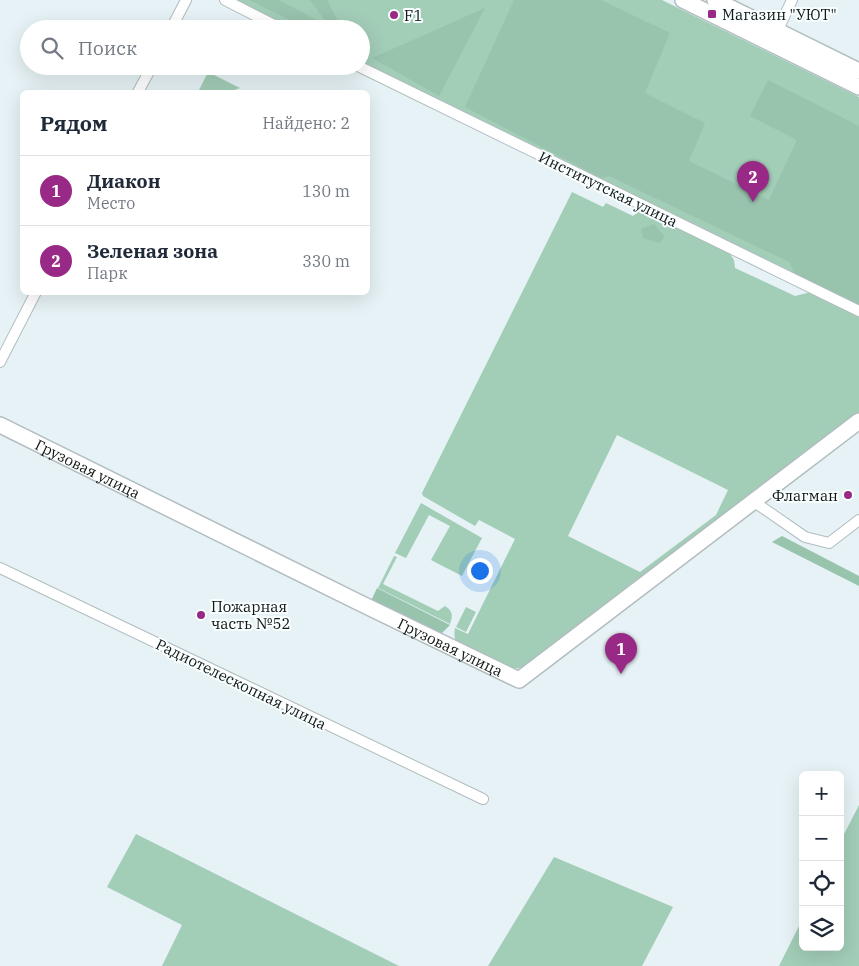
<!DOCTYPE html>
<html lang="ru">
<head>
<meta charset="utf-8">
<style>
  :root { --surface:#fff; --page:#f6f6f7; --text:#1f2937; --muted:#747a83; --line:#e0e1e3; --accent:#992987 }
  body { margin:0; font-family:"IBM Plex Serif",serif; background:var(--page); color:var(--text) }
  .controls { position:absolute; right:15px; bottom:15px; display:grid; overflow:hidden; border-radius:8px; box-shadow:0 5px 20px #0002 }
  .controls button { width:45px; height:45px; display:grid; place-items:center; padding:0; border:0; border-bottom:1px solid var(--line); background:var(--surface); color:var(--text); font:25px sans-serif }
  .you { position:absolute; left:479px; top:570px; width:18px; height:18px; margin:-12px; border:4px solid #fff; border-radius:50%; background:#1a73e8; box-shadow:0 0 0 8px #1a73e833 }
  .badge { display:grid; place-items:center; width:32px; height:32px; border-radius:50%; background:var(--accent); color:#fff; font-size:16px; font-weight:700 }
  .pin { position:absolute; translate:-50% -41px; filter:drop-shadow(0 1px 2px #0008) }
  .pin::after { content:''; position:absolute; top:26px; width:18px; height:15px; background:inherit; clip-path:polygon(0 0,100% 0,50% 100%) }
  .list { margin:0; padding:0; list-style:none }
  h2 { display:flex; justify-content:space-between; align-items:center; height:65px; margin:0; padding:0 20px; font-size:21px }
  h2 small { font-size:16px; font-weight:400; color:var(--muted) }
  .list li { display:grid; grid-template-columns:32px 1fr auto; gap:15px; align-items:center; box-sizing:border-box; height:70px; padding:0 20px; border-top:1px solid var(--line) }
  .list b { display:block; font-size:19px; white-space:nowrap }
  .list p { margin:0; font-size:16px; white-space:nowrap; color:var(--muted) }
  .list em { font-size:16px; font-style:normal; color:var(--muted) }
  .icon { flex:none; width:28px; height:28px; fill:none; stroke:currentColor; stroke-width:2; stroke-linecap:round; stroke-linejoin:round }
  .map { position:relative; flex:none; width:859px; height:966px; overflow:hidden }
  .search { position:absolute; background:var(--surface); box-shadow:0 5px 20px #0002; left:20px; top:20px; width:350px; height:55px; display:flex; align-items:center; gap:12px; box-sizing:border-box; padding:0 18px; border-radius:28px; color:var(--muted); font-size:19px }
  .panel { position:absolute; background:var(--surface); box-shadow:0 5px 20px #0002; left:20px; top:90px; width:350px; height:205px; border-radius:8px }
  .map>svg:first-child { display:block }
  .green { fill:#a2cdb7; fill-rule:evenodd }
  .forest { fill:#98c3ad }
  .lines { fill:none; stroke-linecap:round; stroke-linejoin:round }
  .street-casing { stroke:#b2bdc0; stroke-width:12 }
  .secondary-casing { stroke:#b2bdc0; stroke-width:18 }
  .street { stroke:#fff; stroke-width:10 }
  .secondary { stroke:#fff; stroke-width:15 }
  .poi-dot { fill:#992987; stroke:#f9feff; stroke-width:2 }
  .labels { text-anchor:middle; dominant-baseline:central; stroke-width:4; stroke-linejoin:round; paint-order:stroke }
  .poi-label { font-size:15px; fill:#111516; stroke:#f9feff; text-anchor:start }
  .street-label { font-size:15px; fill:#111516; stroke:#f9feff }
</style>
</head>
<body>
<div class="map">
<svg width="859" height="966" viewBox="0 0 859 966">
  <rect width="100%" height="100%" fill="#e6f2f5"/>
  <g class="green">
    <path d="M236,0H662L859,97V306L361,62V29H294Z"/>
    <path d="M208,72L240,88L229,92H198Z"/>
    <path d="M572,192L603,207L606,203L633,216L638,212L647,211L730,254L734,260L735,268L795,296L811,292L859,316V412L529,664L520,668L511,669L458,644C454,639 454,634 455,628L468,634L515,539L479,520L475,526L423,496L422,493ZM617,435L728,490L716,515L640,572L568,536Z"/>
    <path d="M421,503L482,538L462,576L431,560L450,526L429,515L406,558L395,553Z"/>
    <path d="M394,556L397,557L383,584L438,611L445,606C453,611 453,616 450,624L378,588Z"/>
    <path d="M466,607L476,612L466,632L456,627Z"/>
    <path d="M859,805V966H779L803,918V947H840V842Z"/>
    <path d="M136,834L399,966H162L182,925L107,887Z"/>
    <path d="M554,857L673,907L642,966H488Z"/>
  </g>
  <g class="forest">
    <path d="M249,0H279L330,27L310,0H327L339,23L349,29H308Z"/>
    <path d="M514,0H601L670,33L645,93L705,123L689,161L769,200L797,140L750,116L768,80L859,126V306L795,274L789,262L609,176L601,178L465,107Z"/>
    <path d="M485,8L439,96L372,58Z"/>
    <path d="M654,224L665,237L659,243L643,238L641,229Z"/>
    <path d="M782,536L859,576V586L772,542Z"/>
    <path d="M377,588L450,625L442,633H436L370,603Z"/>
  </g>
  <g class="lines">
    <g class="street-casing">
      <g id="street">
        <path d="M225,0L282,29"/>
        <path d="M171,29L186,0"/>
        <path d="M775,36L792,0"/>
        <path d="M358,66L859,311"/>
        <path d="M138,92L152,66"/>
        <path d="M0,362L36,292"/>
        <path d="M753,501L805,537L829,543L859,520"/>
        <path d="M0,568L483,799"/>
      </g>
    </g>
    <g class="secondary-casing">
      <g id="secondary">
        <path d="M683,0L859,87"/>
        <path d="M715,0L859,71"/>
        <path id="s1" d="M0,425L360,603L519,680L859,421"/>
      </g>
    </g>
    <use href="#street" class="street"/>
    <use href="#secondary" class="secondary"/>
  </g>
  <g class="poi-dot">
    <rect x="707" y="9" width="10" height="10" rx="2.5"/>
    <circle cx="394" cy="15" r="5"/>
    <circle cx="848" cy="495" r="5"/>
    <circle cx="201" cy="615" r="5"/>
  </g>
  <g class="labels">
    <g class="poi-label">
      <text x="722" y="14">Магазин "УЮТ"</text>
      <text x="404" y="15">F1</text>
      <text x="838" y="495" text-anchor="end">Флагман</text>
      <text x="211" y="606">Пожарная<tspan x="211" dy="17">часть №52</tspan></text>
    </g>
    <g class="street-label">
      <text transform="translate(608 189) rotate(26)">Институтская улица</text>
      <text stroke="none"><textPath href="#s1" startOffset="98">Грузовая улица</textPath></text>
      <text stroke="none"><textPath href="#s1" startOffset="502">Грузовая улица</textPath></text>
      <text transform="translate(241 684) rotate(26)">Радиотелескопная улица</text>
    </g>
  </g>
</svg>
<div class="controls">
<button>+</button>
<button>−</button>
<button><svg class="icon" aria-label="locate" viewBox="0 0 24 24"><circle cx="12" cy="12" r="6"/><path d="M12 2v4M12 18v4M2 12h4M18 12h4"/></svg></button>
<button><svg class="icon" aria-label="layers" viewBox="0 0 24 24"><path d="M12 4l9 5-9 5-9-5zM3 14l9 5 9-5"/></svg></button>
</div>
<div class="you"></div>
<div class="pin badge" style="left:621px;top:674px">1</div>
<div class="pin badge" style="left:753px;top:202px">2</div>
<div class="search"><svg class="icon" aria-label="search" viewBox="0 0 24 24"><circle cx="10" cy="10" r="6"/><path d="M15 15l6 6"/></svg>Поиск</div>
<section class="panel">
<h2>Рядом<small>Найдено: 2</small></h2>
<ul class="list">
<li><span class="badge">1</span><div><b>Диакон</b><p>Место</p></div><em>130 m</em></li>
<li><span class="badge">2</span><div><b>Зеленая зона</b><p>Парк</p></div><em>330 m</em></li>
</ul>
</section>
</div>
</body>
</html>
